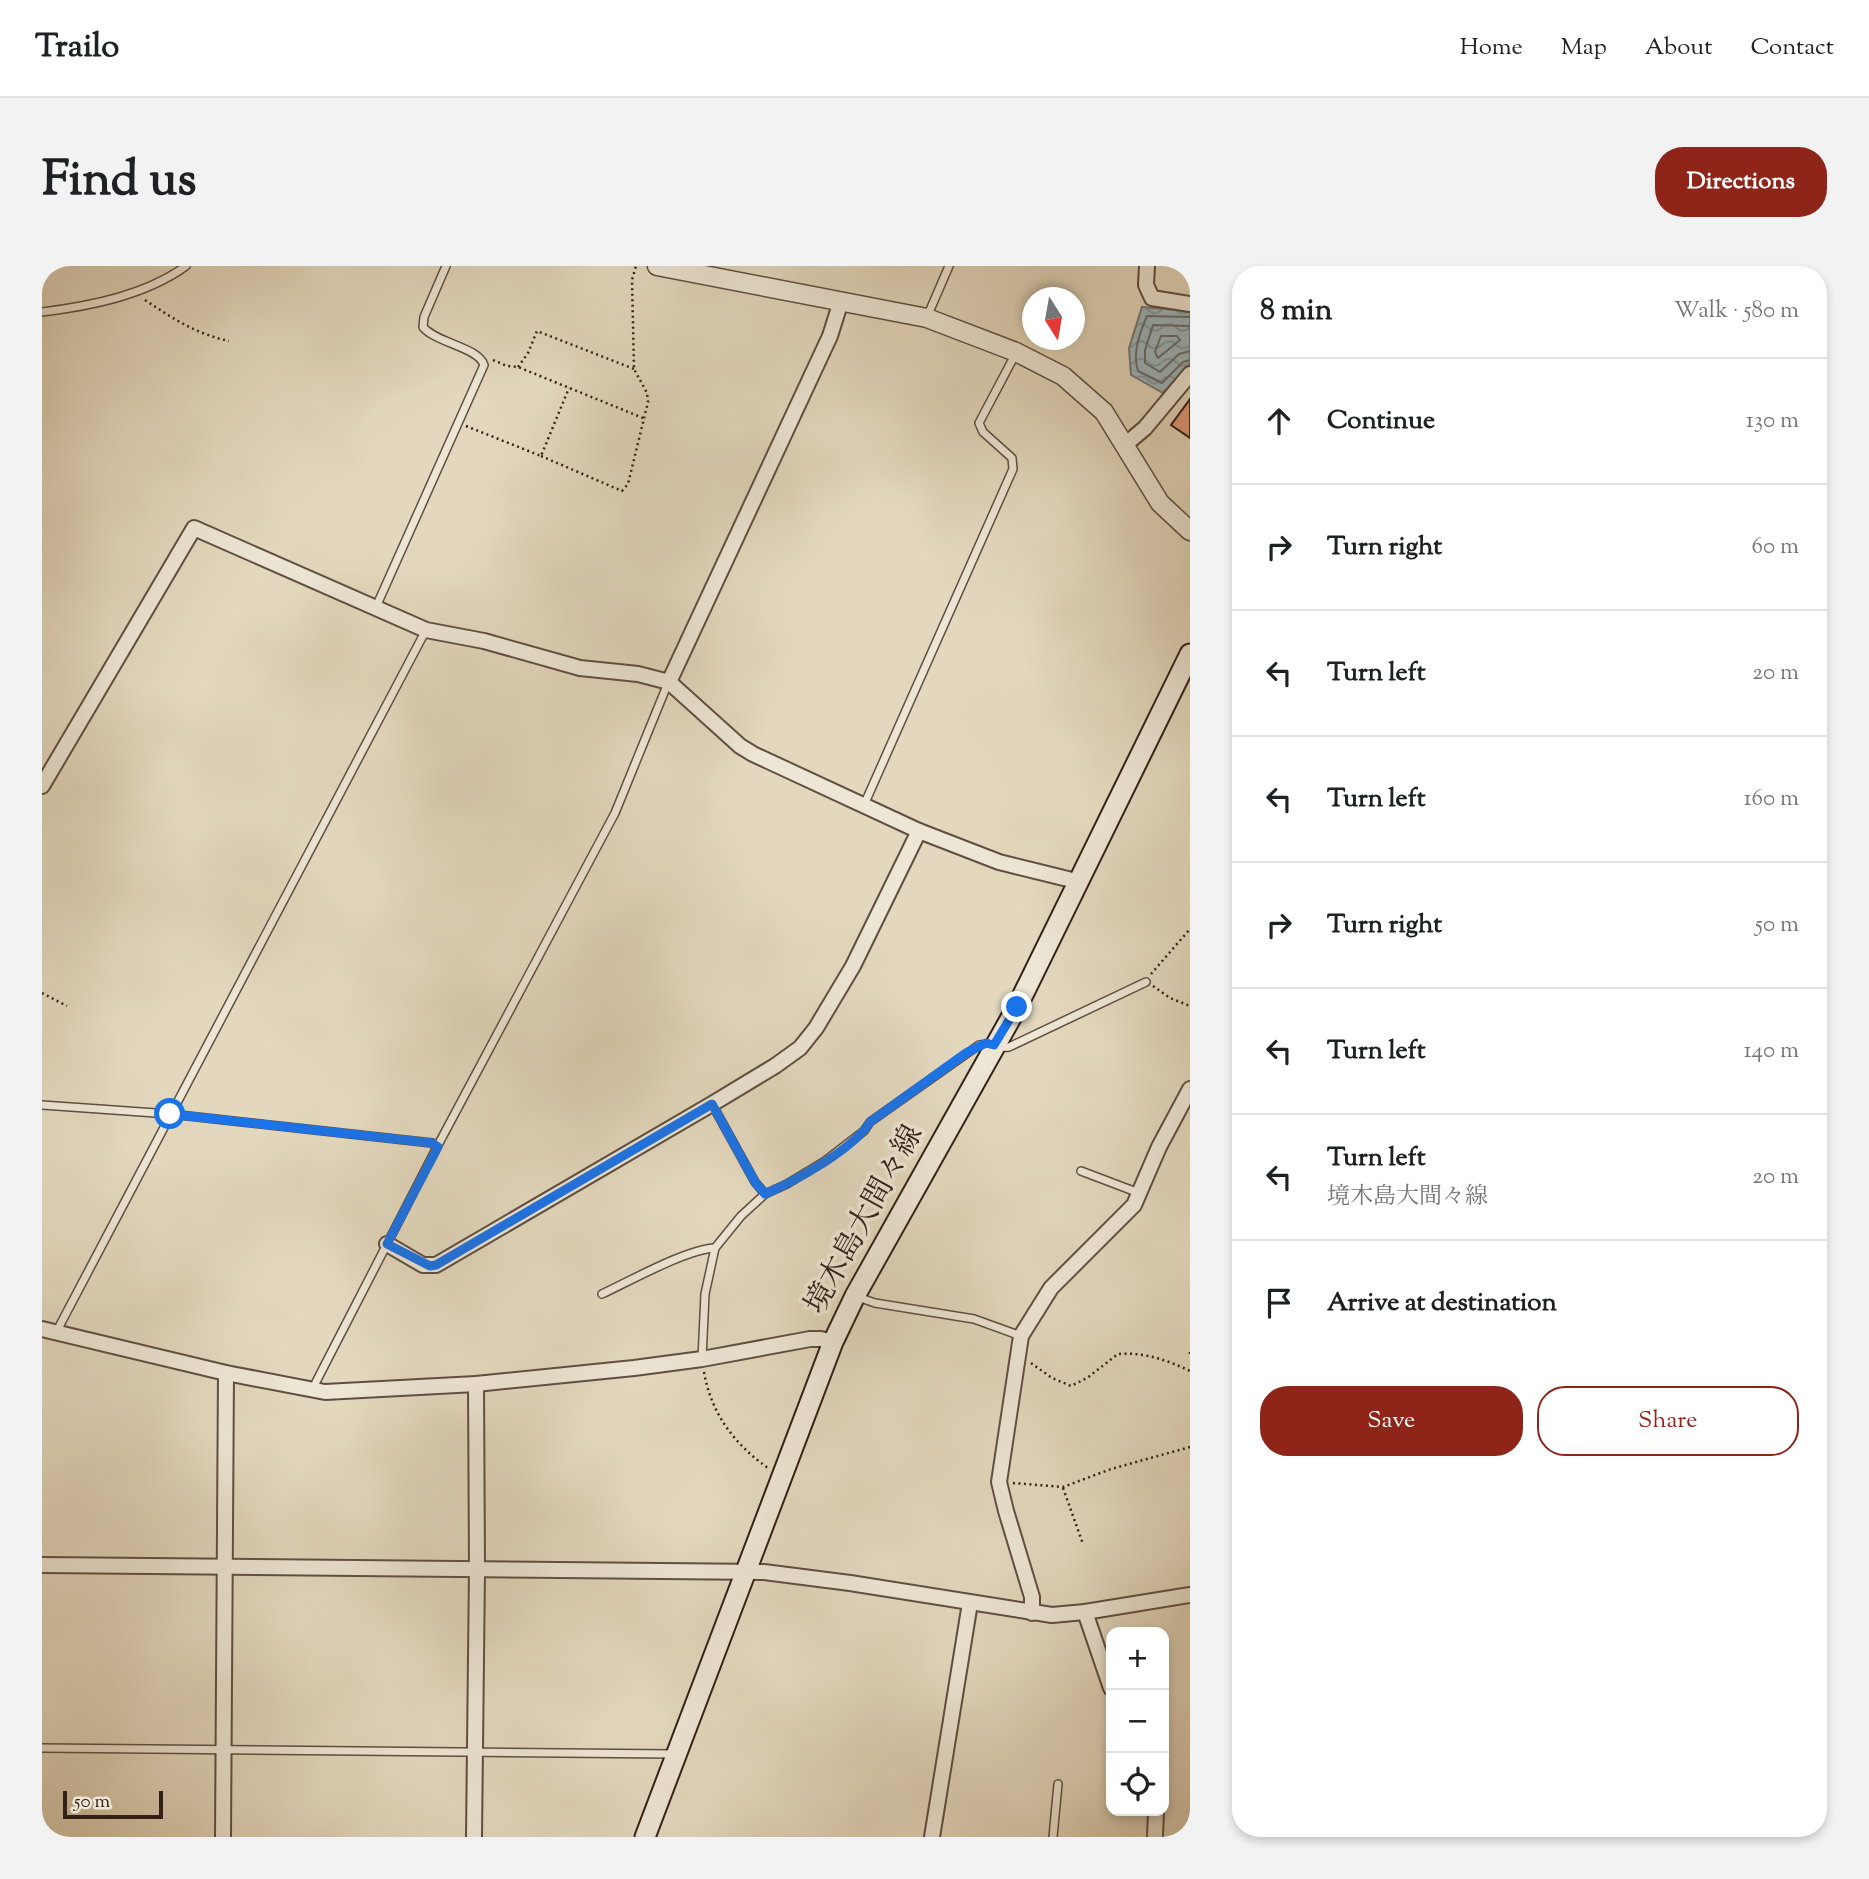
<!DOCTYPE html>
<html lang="en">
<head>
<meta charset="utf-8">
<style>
  :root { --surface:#fff; --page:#f2f2f2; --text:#202124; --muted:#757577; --line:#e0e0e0; --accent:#8f2418 }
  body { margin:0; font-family:"Sorts Mill Goudy","Noto Serif JP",serif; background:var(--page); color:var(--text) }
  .controls { position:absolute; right:21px; bottom:21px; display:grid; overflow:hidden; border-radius:14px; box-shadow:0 4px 10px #0003 }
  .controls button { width:63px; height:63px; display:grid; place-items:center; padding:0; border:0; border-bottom:2px solid var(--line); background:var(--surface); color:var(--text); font:35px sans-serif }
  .compass { position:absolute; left:980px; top:21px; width:63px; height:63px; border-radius:50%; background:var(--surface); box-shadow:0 4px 10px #0003; rotate:169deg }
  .scale { position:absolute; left:21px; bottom:18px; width:100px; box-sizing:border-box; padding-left:7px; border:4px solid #332118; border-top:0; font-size:19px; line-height:24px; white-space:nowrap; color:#332118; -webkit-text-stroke:5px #ede6d5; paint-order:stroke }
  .stop { position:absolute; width:21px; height:21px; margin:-16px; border:5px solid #1a73e8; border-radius:50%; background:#fff }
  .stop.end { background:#1a73e8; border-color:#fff; box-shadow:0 2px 7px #0008 }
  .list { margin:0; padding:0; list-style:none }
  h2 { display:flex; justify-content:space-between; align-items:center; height:91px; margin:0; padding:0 28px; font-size:30px }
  h2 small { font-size:23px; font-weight:400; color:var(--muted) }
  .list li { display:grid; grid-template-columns:46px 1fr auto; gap:21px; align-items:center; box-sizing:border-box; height:126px; padding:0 28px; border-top:2px solid var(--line) }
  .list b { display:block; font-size:26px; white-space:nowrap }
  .list p { margin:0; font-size:23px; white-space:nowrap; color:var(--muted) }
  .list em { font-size:23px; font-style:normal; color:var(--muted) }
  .actions { display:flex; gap:14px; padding:21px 28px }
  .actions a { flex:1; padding:16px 0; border:2px solid var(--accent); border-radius:28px; text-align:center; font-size:24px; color:var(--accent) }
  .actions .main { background:var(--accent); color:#fff }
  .icon { flex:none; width:38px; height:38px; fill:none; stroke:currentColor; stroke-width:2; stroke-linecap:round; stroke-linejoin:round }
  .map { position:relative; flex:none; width:1148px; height:1571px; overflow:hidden; border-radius:28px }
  header { display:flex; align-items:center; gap:42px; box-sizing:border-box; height:98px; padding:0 35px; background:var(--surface); border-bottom:2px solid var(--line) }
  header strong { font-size:33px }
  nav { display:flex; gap:38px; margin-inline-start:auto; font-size:24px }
  .intro { display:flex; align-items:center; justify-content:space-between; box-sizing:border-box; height:168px; padding:0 42px }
  h1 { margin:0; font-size:49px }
  .button { padding:18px 32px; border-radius:28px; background:var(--accent); color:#fff; font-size:24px; font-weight:700 }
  main { display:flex; gap:42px; padding:0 42px }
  aside { flex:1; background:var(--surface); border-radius:28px; box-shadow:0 4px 10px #0003 }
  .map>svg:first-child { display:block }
  .water { fill:url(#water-waves); stroke:#727a7b; stroke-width:2 }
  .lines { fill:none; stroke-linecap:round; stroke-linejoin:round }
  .shore { stroke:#686c6a; stroke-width:2 }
  .building { fill:#e19a79; stroke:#332118; stroke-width:2 }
  .service-casing { stroke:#5f4f42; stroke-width:10 }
  .minor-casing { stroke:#5f4f42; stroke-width:18 }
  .tertiary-casing { stroke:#5f4f42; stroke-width:21 }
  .secondary-casing { stroke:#332118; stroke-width:23 }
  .path { stroke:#332118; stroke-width:2.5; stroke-dasharray:2 3.5; stroke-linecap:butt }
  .service { stroke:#ede6d5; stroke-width:7 }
  .minor { stroke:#ede6d5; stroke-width:14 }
  .tertiary { stroke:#ede6d5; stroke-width:18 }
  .secondary { stroke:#ede6d5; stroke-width:19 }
  .route { stroke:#1a73e8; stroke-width:9 }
  .labels { text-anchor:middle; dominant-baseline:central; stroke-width:7; stroke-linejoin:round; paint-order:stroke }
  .street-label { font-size:30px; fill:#332118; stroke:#ede6d5 }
</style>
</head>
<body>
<header>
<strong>Trailo</strong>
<nav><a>Home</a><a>Map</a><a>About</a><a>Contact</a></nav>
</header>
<div class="intro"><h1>Find us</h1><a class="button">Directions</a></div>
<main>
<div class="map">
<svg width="1148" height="1571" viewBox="0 0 1148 1571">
  <defs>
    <pattern id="water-waves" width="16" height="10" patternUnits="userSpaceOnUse" patternTransform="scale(1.75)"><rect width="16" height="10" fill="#9cb6bd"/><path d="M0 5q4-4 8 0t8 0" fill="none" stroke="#809499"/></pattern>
  </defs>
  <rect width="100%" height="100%" fill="#e3d8be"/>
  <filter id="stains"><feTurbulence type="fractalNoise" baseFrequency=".00286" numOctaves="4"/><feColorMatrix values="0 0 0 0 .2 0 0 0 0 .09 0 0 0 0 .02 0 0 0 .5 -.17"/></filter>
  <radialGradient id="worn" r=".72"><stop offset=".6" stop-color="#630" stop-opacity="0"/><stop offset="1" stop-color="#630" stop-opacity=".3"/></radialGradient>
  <path class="water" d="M1100,41L1148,45V98L1121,127L1089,109L1087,82Z"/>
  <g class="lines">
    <g class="shore">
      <path d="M1148,51L1105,50C1098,66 1090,87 1096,105L1120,117L1141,96L1148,94"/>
      <path d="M1148,60L1111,59L1103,84V97L1118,106L1137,88L1148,85"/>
      <path d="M1119,70H1135L1138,74L1116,92L1113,86Z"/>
    </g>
  </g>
  <path class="building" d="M1148,133V172L1129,159Z"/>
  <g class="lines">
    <g class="service-casing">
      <g id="service">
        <path d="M0,46C49,40 104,29 144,0"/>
        <path d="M885,51L907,0"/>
        <path d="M334,341L442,99C436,81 394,77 381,61L382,51L404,0"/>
        <path d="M822,539L971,203L970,192L941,166L937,157L974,87"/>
        <path d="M670,838L713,916L723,928"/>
        <path d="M0,839L128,848L390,877L395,881"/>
        <path d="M1039,905L1097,927"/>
        <path d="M560,1028C588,1015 645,983 673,982"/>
        <path d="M813,1030L833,1037L932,1053L979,1070"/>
        <path d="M16,1066L18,1059L384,364"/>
        <path d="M660,1093L663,1028L673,982L699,950L723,928L745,918L783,895L822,865L828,856L937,779C948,776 956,783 967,781L1104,716"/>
        <path d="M272,1125L274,1116L395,881L573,547L626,417"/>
        <path d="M0,1482L631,1488"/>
        <path d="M1011,1571L1016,1518"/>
      </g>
    </g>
    <g class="minor-casing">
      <g id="minor">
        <path d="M1105,0L1104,19L1110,32L1148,38"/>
        <path d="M1084,178L1103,162L1148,108"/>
        <path d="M627,416L788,70L799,35"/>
        <path d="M0,520L152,262L384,364L442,375L538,402L596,408L627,416L698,480L711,488L877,565L957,596L1038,616"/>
        <path d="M345,978L381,999H394L670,838L733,800L758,782L774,762L811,700L877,565"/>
        <path d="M0,1063L184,1107L283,1126L434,1118L592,1102L660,1093L768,1073H779L791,1076"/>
        <path d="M0,1299L722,1306L808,1317L1010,1349L1043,1346L1148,1329"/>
        <path d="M1043,1346L1069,1422"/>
        <path d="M990,1347V1331L964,1245L957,1216L979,1070L1009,1022L1092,939L1117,881L1148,823"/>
        <path d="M181,1571L184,1107"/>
        <path d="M432,1571L435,1303L434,1118"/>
        <path d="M890,1571L928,1337"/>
        <path d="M1113,1571L1114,1545"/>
      </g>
    </g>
    <g class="tertiary-casing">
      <path id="tertiary" d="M615,0L885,52L974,86L1021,110L1062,146L1118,237L1148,265"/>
    </g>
    <g class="secondary-casing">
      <path id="secondary" d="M603,1571L791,1076L813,1030L975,741L1148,388"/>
    </g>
    <g class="path">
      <path d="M103,34C130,52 154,68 187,75"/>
      <path d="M451,94L465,100L476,101L601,152"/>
      <path d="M476,101L486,87L495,65L592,103"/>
      <path d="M424,160L499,190L527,122"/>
      <path d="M499,190L580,225L586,218L606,136L605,127L592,103L590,14L594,0"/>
      <path d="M1109,708L1148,663"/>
      <path d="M1111,720L1128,732L1148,740"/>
      <path d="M0,727L25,740"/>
      <path d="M1148,1086V1088"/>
      <path d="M989,1097L1010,1112L1029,1120L1045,1112L1076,1088C1102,1086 1125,1094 1148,1105"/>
      <path d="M662,1106C669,1147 692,1178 726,1202"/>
      <path d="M971,1217L1021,1221L1069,1203L1148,1181"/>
      <path d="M1021,1222L1041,1278"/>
    </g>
    <use href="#service" class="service"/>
    <use href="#minor" class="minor"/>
    <use href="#tertiary" class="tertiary"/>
    <use href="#secondary" class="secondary"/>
  </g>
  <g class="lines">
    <path class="route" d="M128,848L390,877L396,881L345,978L388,1000L394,999L670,838L713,916L723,928C753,915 812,883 828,856L924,787L944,777L952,779L975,741"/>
  </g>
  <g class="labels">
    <g class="street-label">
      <text transform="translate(823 954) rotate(-61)">境木島大間々線</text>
    </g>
  </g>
  <rect width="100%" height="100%" filter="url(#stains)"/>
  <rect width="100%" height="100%" fill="url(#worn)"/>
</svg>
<div class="controls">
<button>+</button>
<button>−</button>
<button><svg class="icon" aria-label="locate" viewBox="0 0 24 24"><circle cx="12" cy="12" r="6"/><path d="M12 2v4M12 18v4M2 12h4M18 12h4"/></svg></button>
</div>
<svg class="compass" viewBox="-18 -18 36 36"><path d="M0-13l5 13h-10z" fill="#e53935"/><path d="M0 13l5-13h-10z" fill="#757577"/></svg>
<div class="scale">50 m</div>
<div class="stop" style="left:128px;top:848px"></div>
<div class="stop end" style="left:975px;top:741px"></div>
</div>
<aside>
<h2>8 min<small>Walk · 580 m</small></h2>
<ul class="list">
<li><svg class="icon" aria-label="ahead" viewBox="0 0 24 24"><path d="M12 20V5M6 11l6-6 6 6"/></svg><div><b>Continue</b></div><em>130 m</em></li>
<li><svg class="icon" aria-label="right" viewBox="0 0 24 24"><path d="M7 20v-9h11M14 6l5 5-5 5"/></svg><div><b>Turn right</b></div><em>60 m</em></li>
<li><svg class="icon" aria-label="left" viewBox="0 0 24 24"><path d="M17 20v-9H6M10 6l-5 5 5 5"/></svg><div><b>Turn left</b></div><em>20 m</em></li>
<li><svg class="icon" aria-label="left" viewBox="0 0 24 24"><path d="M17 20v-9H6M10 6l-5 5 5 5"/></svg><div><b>Turn left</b></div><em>160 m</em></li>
<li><svg class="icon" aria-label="right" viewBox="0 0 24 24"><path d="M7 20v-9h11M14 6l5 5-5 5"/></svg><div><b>Turn right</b></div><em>50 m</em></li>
<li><svg class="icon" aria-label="left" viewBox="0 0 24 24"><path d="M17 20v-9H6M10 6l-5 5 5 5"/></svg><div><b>Turn left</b></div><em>140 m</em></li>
<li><svg class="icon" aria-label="left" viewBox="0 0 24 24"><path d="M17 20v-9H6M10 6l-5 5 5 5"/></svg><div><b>Turn left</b><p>境木島大間々線</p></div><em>20 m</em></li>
<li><svg class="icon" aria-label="arrive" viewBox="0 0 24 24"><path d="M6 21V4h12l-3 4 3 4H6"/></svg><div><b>Arrive at destination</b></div></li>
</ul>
<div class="actions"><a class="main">Save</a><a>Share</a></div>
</aside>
</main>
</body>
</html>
